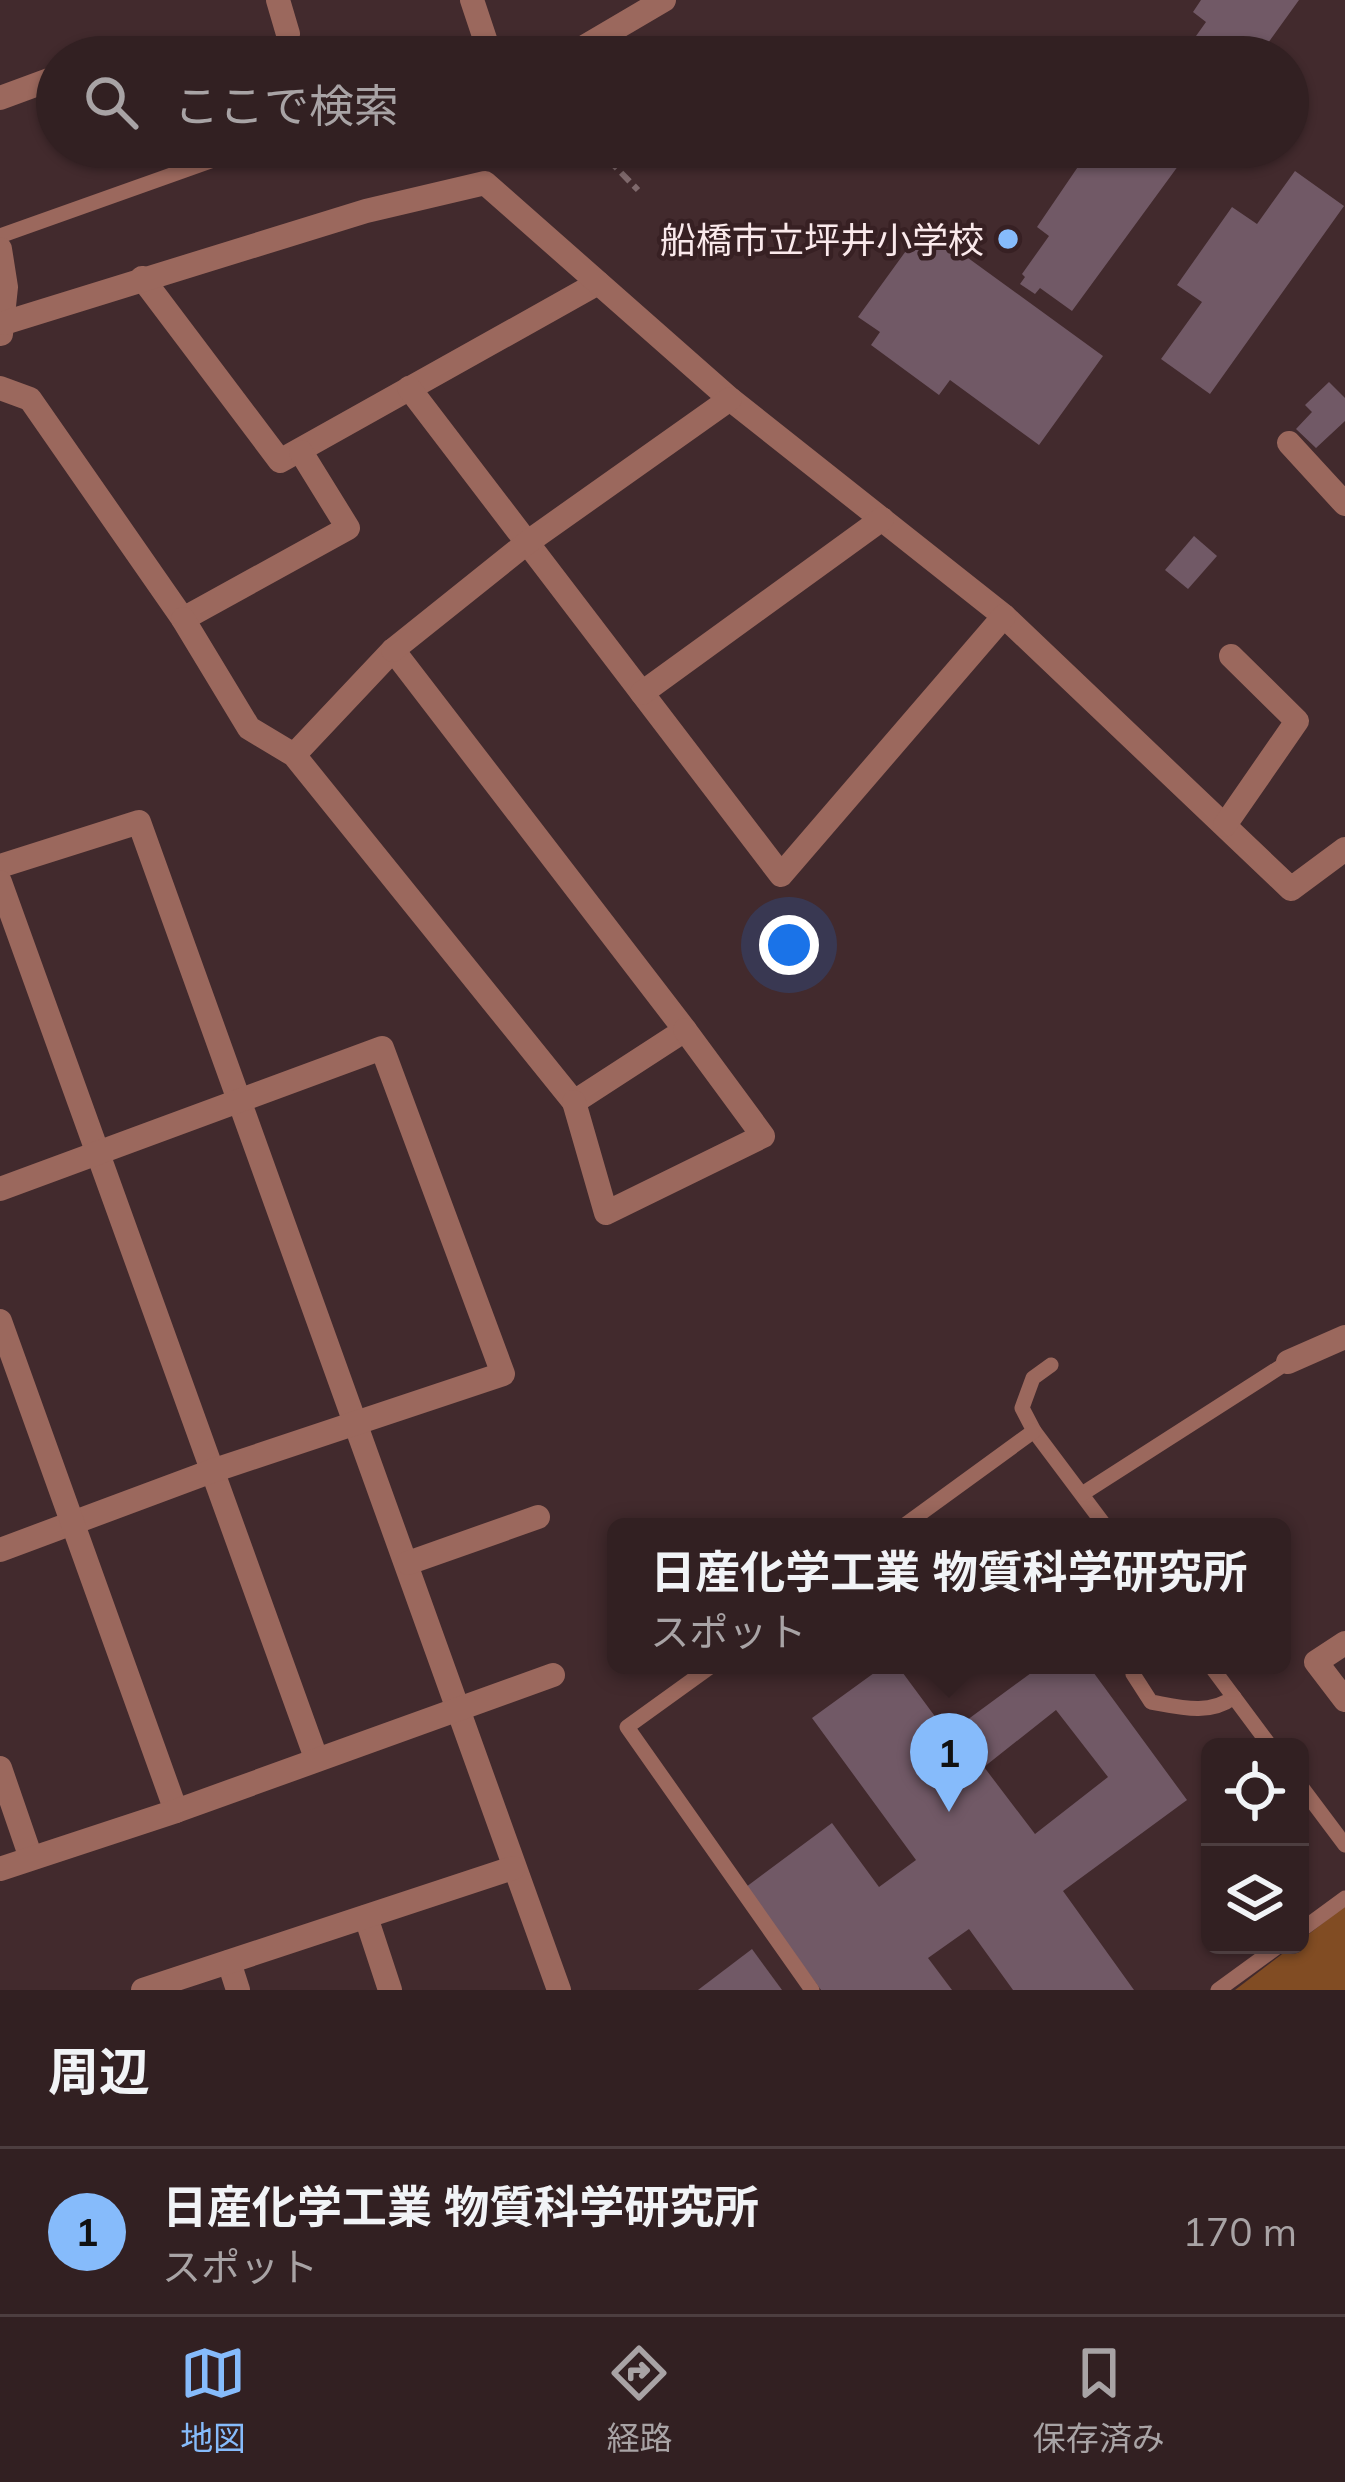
<!DOCTYPE html>
<html lang="ja">
<head>
<meta charset="utf-8">
<style>
  :root { --surface:#322022; --page:#3a282a; --text:#f1f3f6; --muted:#a8a3a5; --line:#4d3e40; --accent:#86bbfb }
  body { margin:0; font-family:Mulish,"Noto Sans JP",sans-serif; background:var(--page); color:var(--text) }
  .controls { position:absolute; right:36px; bottom:36px; display:grid; overflow:hidden; border-radius:18px; box-shadow:0 3px 9px #0004 }
  .controls button { width:108px; height:108px; display:grid; place-items:center; padding:0; border:0; border-bottom:3px solid var(--line); background:var(--surface); color:var(--text); font:60px sans-serif }
  .you { position:absolute; left:789px; top:945px; width:42px; height:42px; margin:-30px; border:9px solid #fff; border-radius:50%; background:#1a73e8; box-shadow:0 0 0 18px #1a73e833 }
  .badge { display:grid; place-items:center; width:78px; height:78px; border-radius:50%; background:var(--accent); color:#111; font-size:39px; font-weight:700 }
  .pin { position:absolute; translate:-50% -99px; filter:drop-shadow(0 3px 6px #0008) }
  .pin::after { content:''; position:absolute; top:63px; width:42px; height:36px; background:inherit; clip-path:polygon(0 0,100% 0,50% 100%) }
  .popup { position:absolute; left:607px; top:1518px; width:684px; height:156px; box-sizing:border-box; display:grid; place-content:center; border-radius:18px; background:var(--surface); filter:drop-shadow(0 3px 9px #0005); font-size:39px; white-space:nowrap; color:var(--muted) }
  .popup b { font-size:45px; color:var(--text) }
  .popup::after { content:''; position:absolute; left:50%; top:100%; margin-left:-24px; border:24px solid transparent; border-top-color:var(--surface) }
  .list { margin:0; padding:0; list-style:none }
  h2 { display:flex; justify-content:space-between; align-items:center; height:156px; margin:0; padding:0 48px; font-size:51px }
  h2 small { font-size:39px; font-weight:400; color:var(--muted) }
  .list li { display:grid; grid-template-columns:78px 1fr auto; gap:36px; align-items:center; box-sizing:border-box; height:168px; padding:0 48px; border-top:3px solid var(--line) }
  .list b { display:block; font-size:45px; white-space:nowrap }
  .list p { margin:0; font-size:39px; white-space:nowrap; color:var(--muted) }
  .list em { font-size:39px; font-style:normal; color:var(--muted) }
  .icon { flex:none; width:66px; height:66px; fill:none; stroke:currentColor; stroke-width:2; stroke-linecap:round; stroke-linejoin:round }
  .map { position:relative; flex:none; width:1345px; height:1990px; overflow:hidden }
  .search { position:absolute; background:var(--surface); box-shadow:0 3px 9px #0004; left:36px; right:36px; top:36px; height:132px; display:flex; align-items:center; gap:30px; box-sizing:border-box; padding:0 42px; border-radius:66px; color:var(--muted); font-size:45px }
  .sheet { height:324px; background:var(--surface) }
  nav { display:flex; justify-content:space-around; align-items:center; box-sizing:border-box; height:168px; border-top:3px solid var(--line); background:var(--surface); font-size:33px; color:var(--muted) }
  nav a { display:grid; justify-items:center; gap:6px }
  nav .on { color:var(--accent) }
  .map>svg:first-child { display:block }
  .green { fill:#814c23 }
  .building { fill:#715966; fill-rule:evenodd }
  .lines { fill:none; stroke-linecap:round; stroke-linejoin:round }
  .path { stroke:#7f696c; stroke-width:6; stroke-dasharray:12 6; stroke-linecap:butt }
  .lane { stroke:#9b685d; stroke-width:15 }
  .street { stroke:#9b685d; stroke-width:24 }
  .poi-dot { fill:#86bbfb; stroke:#372023; stroke-width:4.5 }
  .labels { text-anchor:middle; dominant-baseline:central; stroke-width:9; stroke-linejoin:round; paint-order:stroke }
  .poi-label { font-size:36px; fill:#fae9eb; stroke:#372023; text-anchor:end }
</style>
</head>
<body>
<div class="map">
<svg width="1345" height="1990" viewBox="0 0 1345 1990">
  <rect width="100%" height="100%" fill="#422a2d"/>
  <path class="green" d="M1345,1906V1990H1235L1294,1945H1300V1941Z"/>
  <g class="building">
    <path d="M1201,0H1299L1258,57H1181L1206,22L1193,12Z"/>
    <path d="M1100,147H1192L1072,311L1040,288L1035,294L1020,284L1025,277L1022,274L1049,236L1037,227L1088,152L1101,162L1108,153Z"/>
    <path d="M1295,171L1344,206L1210,394L1161,359L1202,302L1177,285L1232,207L1257,224Z"/>
    <path d="M924,226L1103,356L1039,445L950,380L939,395L871,345L880,332L858,317Z"/>
    <path d="M1329,382L1345,398V421L1316,448L1296,429L1312,412L1305,405Z"/>
    <path d="M1194,536L1217,556L1188,589L1165,570Z"/>
    <path d="M885,1665H897L948,1734L1042,1665H1088L1187,1800L1063,1891L1134,1990H1013L969,1929L928,1958L952,1990H821L746,1887L832,1823L879,1887L916,1860L812,1718ZM1056,1710L1108,1777L1035,1834L984,1767Z"/>
    <path d="M752,1949L782,1990H698Z"/>
  </g>
  <g class="lines">
    <g class="path">
      <path d="M421,147L425,167"/>
      <path d="M596,147L638,190"/>
      <path d="M442,160L471,147"/>
    </g>
    <g class="lane">
      <path d="M0,236L250,147"/>
      <path d="M1051,1365L1033,1378L1022,1408L1034,1431L1106,1527"/>
      <path d="M1082,1494L1288,1362"/>
      <path d="M902,1527L1034,1431"/>
      <path d="M713,1665L627,1727L812,1990"/>
      <path d="M1137,1665L1133,1674L1151,1702C1179,1707 1209,1716 1234,1697"/>
      <path d="M1210,1665L1271,1747"/>
      <path d="M1300,1785L1345,1845"/>
      <path d="M1300,1931L1345,1898"/>
      <path d="M1218,1990L1280,1945"/>
    </g>
    <g class="street">
      <path d="M278,0L288,34"/>
      <path d="M472,0L491,57"/>
      <path d="M111,57L130,50"/>
      <path d="M567,57L664,0"/>
      <path d="M0,98L57,77"/>
      <path d="M0,249L6,287L1,334"/>
      <path d="M142,278L280,461L598,283"/>
      <path d="M4,323L366,211L485,183L730,399L1004,616L1291,889L1345,849"/>
      <path d="M0,388L30,399L183,619L348,528L301,452"/>
      <path d="M409,388L781,875L1004,616"/>
      <path d="M1289,443L1345,504"/>
      <path d="M183,619L249,728L294,755L574,1102L685,1030L393,650L294,755"/>
      <path d="M393,650L528,542L730,399"/>
      <path d="M642,693L882,519"/>
      <path d="M1225,825L1297,721L1231,656"/>
      <path d="M0,866L139,822L559,1990"/>
      <path d="M0,882L316,1758"/>
      <path d="M574,1102L606,1213L763,1136L685,1030"/>
      <path d="M0,1189L382,1048L503,1374L212,1471L0,1550"/>
      <path d="M0,1321L176,1811"/>
      <path d="M1288,1362L1345,1337"/>
      <path d="M408,1563L538,1517"/>
      <path d="M1345,1643L1316,1662L1345,1700"/>
      <path d="M0,1768L31,1858"/>
      <path d="M0,1869L176,1811L553,1675"/>
      <path d="M366,1917L390,1990"/>
      <path d="M229,1962L238,1990"/>
      <path d="M143,1990L513,1868"/>
    </g>
  </g>
  <circle class="poi-dot" cx="1008" cy="239" r="12"/>
  <g class="labels">
    <g class="poi-label">
      <text x="984" y="239">船橋市立坪井小学校</text>
    </g>
  </g>
</svg>
<div class="controls">
<button><svg class="icon" aria-label="locate" viewBox="0 0 24 24"><circle cx="12" cy="12" r="6"/><path d="M12 2v4M12 18v4M2 12h4M18 12h4"/></svg></button>
<button><svg class="icon" aria-label="layers" viewBox="0 0 24 24"><path d="M12 4l9 5-9 5-9-5zM3 14l9 5 9-5"/></svg></button>
</div>
<div class="you"></div>
<div class="pin badge" style="left:949px;top:1812px">1</div>
<div class="popup"><b>日産化学工業 物質科学研究所</b>スポット</div>
<div class="search"><svg class="icon" aria-label="search" viewBox="0 0 24 24"><circle cx="10" cy="10" r="6"/><path d="M15 15l6 6"/></svg>ここで検索</div>
</div>
<section class="sheet">
<h2>周辺<small></small></h2>
<ul class="list">
<li><span class="badge">1</span><div><b>日産化学工業 物質科学研究所</b><p>スポット</p></div><em>170 m</em></li>
</ul>
</section>
<nav>
<a class="on"><svg class="icon" aria-label="map" viewBox="0 0 24 24"><path d="M3 6l6-2 6 2 6-2v14l-6 2-6-2-6 2zM9 4v14M15 6v14"/></svg>地図</a>
<a><svg class="icon" aria-label="directions" viewBox="0 0 24 24"><path d="M12 3l9 9-9 9-9-9zM9 14v-3h6M13 9l2 2-2 2"/></svg>経路</a>
<a><svg class="icon" aria-label="saved" viewBox="0 0 24 24"><path d="M7 4h10v16l-5-4-5 4z"/></svg>保存済み</a>
</nav>
</body>
</html>
